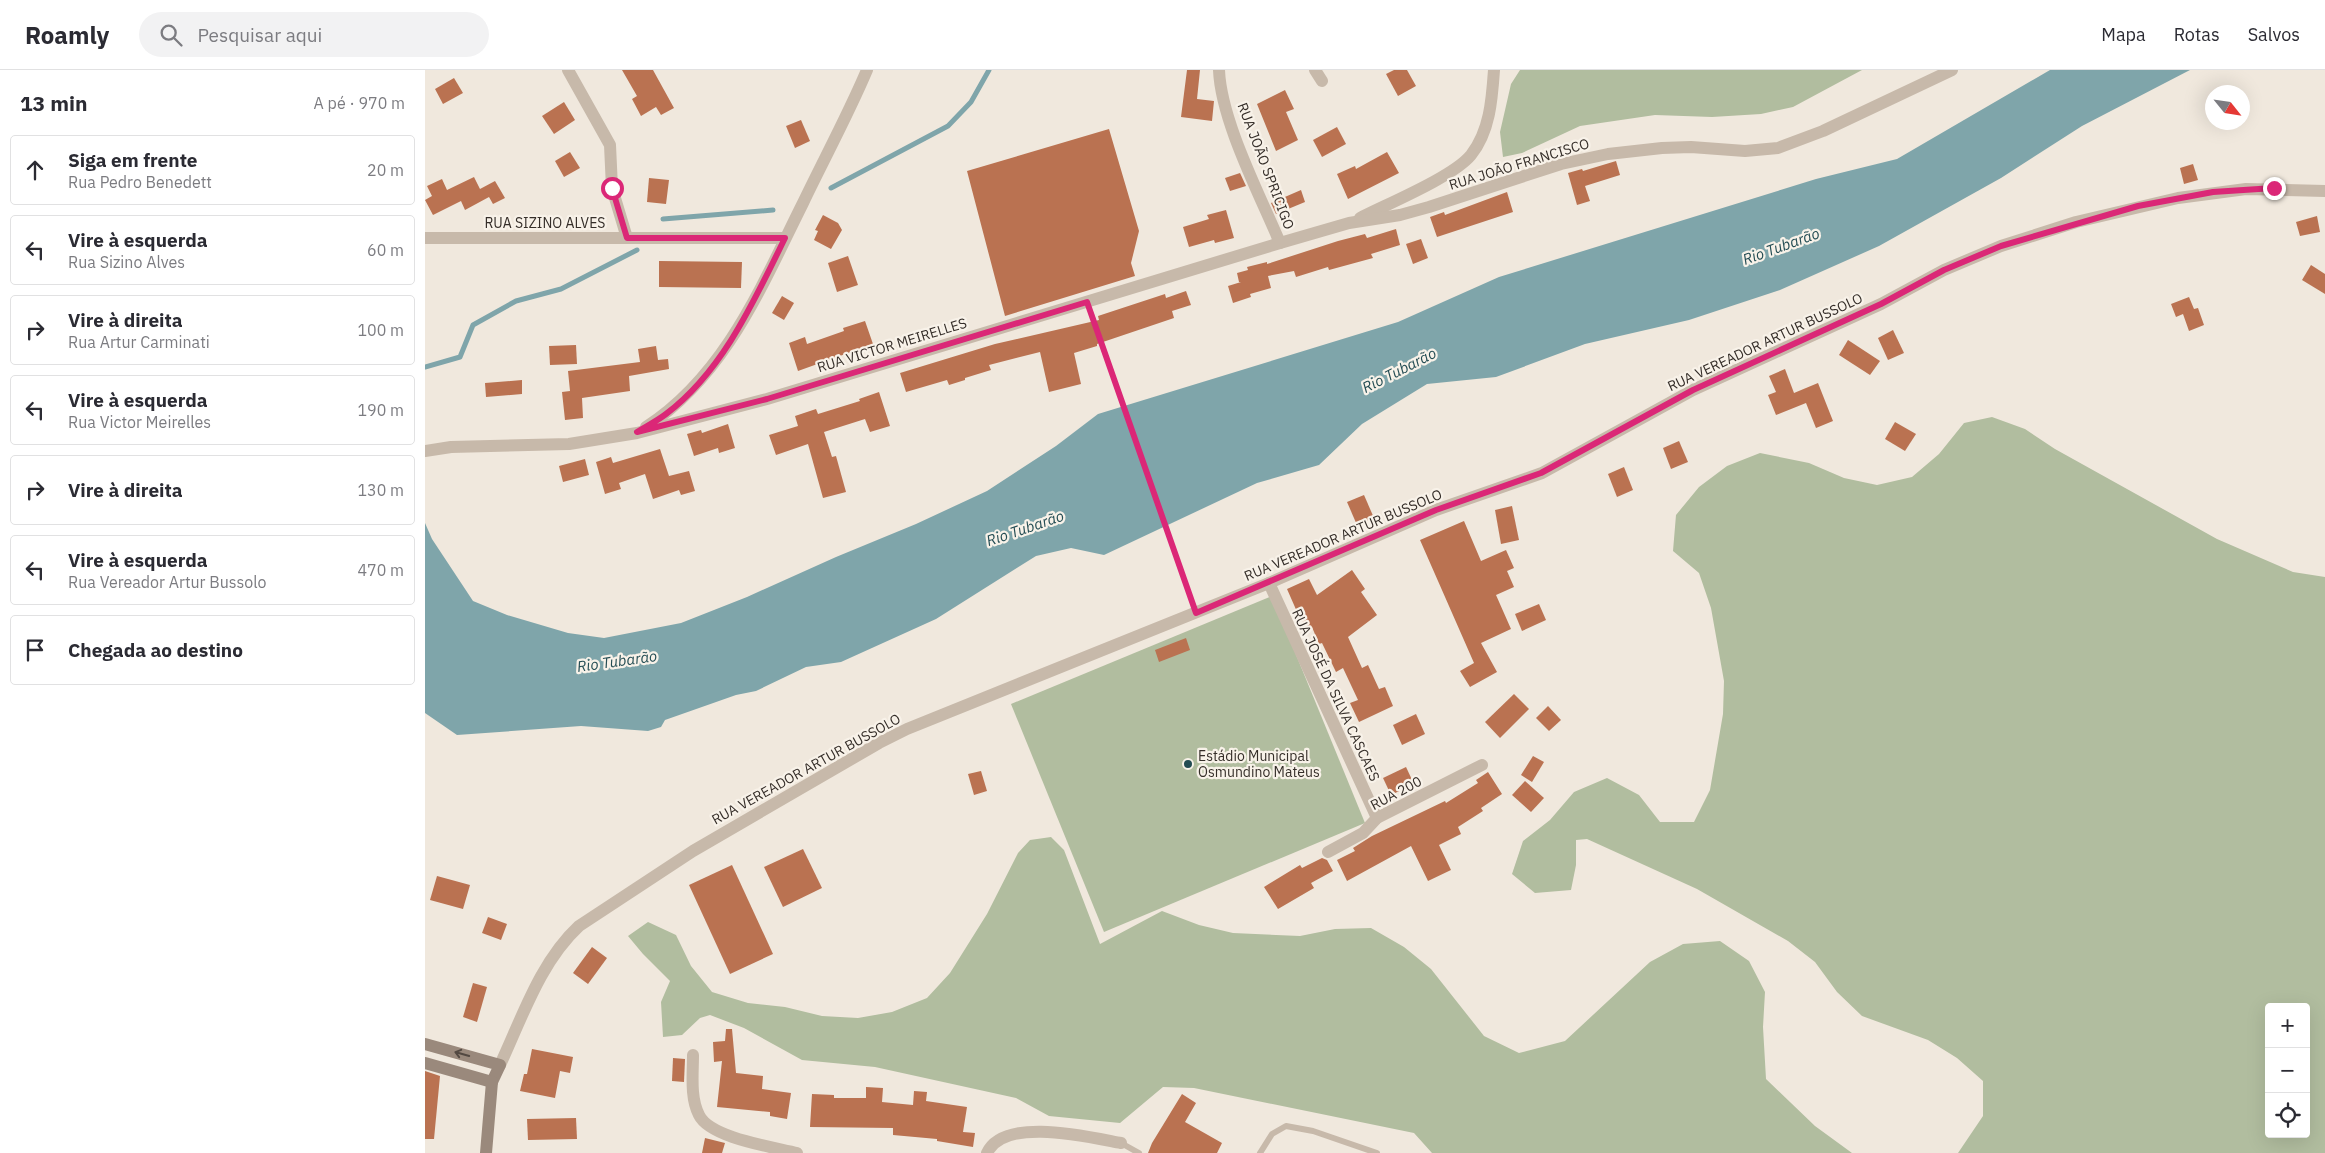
<!DOCTYPE html>
<html lang="pt">
<head>
<meta charset="utf-8">
<style>
  :root { --surface:#fff; --page:#f2f2f3; --text:#2b2b33; --muted:#7c7c81; --line:#e1e1e2 }
  body { margin:0; font-family:"IBM Plex Sans",sans-serif; background:var(--page); color:var(--text) }
  .controls { position:absolute; right:15px; bottom:15px; display:grid; overflow:hidden; border-radius:5px; box-shadow:0 5px 20px #0002 }
  .controls button { width:45px; height:45px; display:grid; place-items:center; padding:0; border:0; border-bottom:1px solid var(--line); background:var(--surface); color:var(--text); font:25px sans-serif }
  .compass { position:absolute; left:1780px; top:15px; width:45px; height:45px; border-radius:50%; background:var(--surface); box-shadow:0 5px 20px #0002; rotate:120deg }
  .stop { position:absolute; width:15px; height:15px; margin:-11px; border:4px solid #db2777; border-radius:50%; background:#fff }
  .stop.end { background:#db2777; border-color:#fff; box-shadow:0 1px 5px #0008 }
  .list { margin:0; padding:0; list-style:none }
  h2 { display:flex; justify-content:space-between; align-items:center; height:65px; margin:0; padding:0 20px; font-size:21px }
  h2 small { font-size:16px; font-weight:400; color:var(--muted) }
  .list li { display:grid; grid-template-columns:32px 1fr auto; gap:15px; align-items:center; box-sizing:border-box; height:70px; margin:0 10px 10px; padding:0 10px; border:1px solid var(--line); border-radius:5px }
  .list b { display:block; font-size:19px; white-space:nowrap }
  .list p { margin:0; font-size:16px; white-space:nowrap; color:var(--muted) }
  .list em { font-size:16px; font-style:normal; color:var(--muted) }
  .icon { flex:none; width:28px; height:28px; fill:none; stroke:currentColor; stroke-width:2; stroke-linecap:round; stroke-linejoin:round }
  .map { position:relative; flex:none; width:1900px; height:1083px; overflow:hidden }
  header { display:flex; align-items:center; gap:30px; box-sizing:border-box; height:70px; padding:0 25px; background:var(--surface); border-bottom:1px solid var(--line) }
  header strong { font-size:24px }
  nav { display:flex; gap:28px; margin-inline-start:auto; font-size:18px }
  .search { width:350px; height:45px; background:var(--page); display:flex; align-items:center; gap:12px; box-sizing:border-box; padding:0 18px; border-radius:28px; color:var(--muted); font-size:19px }
  main { display:flex }
  aside { flex:1; background:var(--surface) }
  .map>svg:first-child { display:block }
  .green { fill:#b1bd9f; fill-rule:evenodd }
  .water { fill:#7fa5aa }
  .lines { fill:none; stroke-linecap:round; stroke-linejoin:round }
  .stream { stroke:#7fa5aa; stroke-width:5 }
  .building { fill:#ba7251 }
  .path { stroke:#b2a495; stroke-width:3; stroke-dasharray:2.5 2.5; stroke-linecap:butt }
  .lane { stroke:#c7b9aa; stroke-width:6 }
  .street { stroke:#c7b9aa; stroke-width:12 }
  .secondary { stroke:#9a897c; stroke-width:12 }
  .oneway { stroke:#534942 }
  .route { stroke:#db2777; stroke-width:6 }
  .poi-dot { fill:#234c53; stroke:#f8f2e9; stroke-width:2 }
  .labels { text-anchor:middle; dominant-baseline:central; stroke-width:4.5; stroke-linejoin:round; paint-order:stroke }
  .street-label { font-size:14px; fill:#352e29; stroke:#f8f2e9 }
  .poi-label { font-size:14px; fill:#352e29; stroke:#f8f2e9; text-anchor:start }
  .water-label { font-size:15px; font-style:italic; fill:#234c53; stroke:#f8f2e9 }
</style>
</head>
<body>
<header>
<strong>Roamly</strong>
<div class="search"><svg class="icon" aria-label="search" viewBox="0 0 24 24"><circle cx="10" cy="10" r="6"/><path d="M15 15l6 6"/></svg>Pesquisar aqui</div>
<nav><a>Mapa</a><a>Rotas</a><a>Salvos</a></nav>
</header>
<main>
<aside>
<h2>13 min<small>A pé · 970 m</small></h2>
<ul class="list">
<li><svg class="icon" aria-label="ahead" viewBox="0 0 24 24"><path d="M12 20V5M6 11l6-6 6 6"/></svg><div><b>Siga em frente</b><p>Rua Pedro Benedett</p></div><em>20 m</em></li>
<li><svg class="icon" aria-label="left" viewBox="0 0 24 24"><path d="M17 20v-9H6M10 6l-5 5 5 5"/></svg><div><b>Vire à esquerda</b><p>Rua Sizino Alves</p></div><em>60 m</em></li>
<li><svg class="icon" aria-label="right" viewBox="0 0 24 24"><path d="M7 20v-9h11M14 6l5 5-5 5"/></svg><div><b>Vire à direita</b><p>Rua Artur Carminati</p></div><em>100 m</em></li>
<li><svg class="icon" aria-label="left" viewBox="0 0 24 24"><path d="M17 20v-9H6M10 6l-5 5 5 5"/></svg><div><b>Vire à esquerda</b><p>Rua Victor Meirelles</p></div><em>190 m</em></li>
<li><svg class="icon" aria-label="right" viewBox="0 0 24 24"><path d="M7 20v-9h11M14 6l5 5-5 5"/></svg><div><b>Vire à direita</b></div><em>130 m</em></li>
<li><svg class="icon" aria-label="left" viewBox="0 0 24 24"><path d="M17 20v-9H6M10 6l-5 5 5 5"/></svg><div><b>Vire à esquerda</b><p>Rua Vereador Artur Bussolo</p></div><em>470 m</em></li>
<li><svg class="icon" aria-label="arrive" viewBox="0 0 24 24"><path d="M6 21V4h12l-3 4 3 4H6"/></svg><div><b>Chegada ao destino</b></div></li>
</ul>
</aside>
<div class="map">
<svg width="1900" height="1083" viewBox="0 0 1900 1083">
  <rect width="100%" height="100%" fill="#f0e8dd"/>
  <g class="green">
    <path d="M1095,0H1437L1368,37L1336,44L1287,47L1230,45L1155,56L1097,83L1078,87L1075,62L1086,14Z"/>
    <path d="M1567,347L1600,359L1630,379L1792,469L1868,502L1900,507V1083H1533L1558,1046V1011L1532,988L1503,970L1437,946L1412,922L1390,892L1363,871L1272,819L1162,769L1151,770V795L1146,820L1110,823L1087,804L1098,771L1125,750L1149,722L1182,708L1214,725L1235,752H1269L1285,720L1298,644L1299,611L1286,538L1274,503L1248,481L1251,445L1274,417L1302,396L1335,383L1384,393L1419,408L1452,415L1487,407L1514,384L1539,353ZM1844,937H1881V1064H1844Z"/>
    <path d="M847,526L940,753L679,862L586,634Z"/>
    <path d="M626,767L639,780L675,874L737,841L774,855L808,863L875,866L910,859L946,858L979,877L1006,899L1059,966L1094,983L1140,971L1225,892L1258,874L1295,871L1324,891L1340,922L1338,957L1341,1009L1390,1056L1427,1083H1007L989,1063L769,1018L738,1017L695,1053L624,1046L591,1028L450,997L377,990L319,958L285,945L275,948L257,965L238,967L236,932L245,911L218,884L203,866L223,852L251,865L266,896L287,922L323,933L360,937L397,946L433,948L467,942L502,928L525,903L562,844L593,783L605,770Z"/>
  </g>
  <path class="water" d="M1625,0H1765L1657,56L1576,108L1454,176L1355,220L1264,250L1160,274L1071,307L1002,314L937,354L894,395L832,413L679,485L646,478L611,486L511,549L416,592L381,597L331,621L311,625L240,650L236,657L223,661L156,656L32,665L0,643V453L7,469L48,531L82,545L143,563L179,568L256,553L322,527L411,487L491,454L562,421L631,376L673,344L973,252L1074,207L1391,109L1472,89Z"/>
  <g class="lines">
    <g class="stream">
      <path d="M406,118L523,56L546,32L564,0"/>
      <path d="M238,149L348,140"/>
      <path d="M0,297L35,287L48,255L91,231L136,219L212,180"/>
    </g>
  </g>
  <g class="building">
    <path d="M197,0H228L249,38L236,45L231,37L216,46L207,29L212,26Z"/>
    <path d="M762,0H775L772,29L789,31L787,51L756,47Z"/>
    <path d="M969,0H982L991,16L973,26L961,4Z"/>
    <path d="M29,8L38,23L18,34L10,19Z"/>
    <path d="M860,20L869,39L861,42L873,70L851,81L832,34Z"/>
    <path d="M139,32L150,50L129,64L117,46Z"/>
    <path d="M376,50L385,71L370,78L361,56Z"/>
    <path d="M912,57L921,74L897,87L888,70Z"/>
    <path d="M684,59L714,161L706,193L710,206L580,246L542,101Z"/>
    <path d="M145,82L155,98L139,107L130,91Z"/>
    <path d="M962,82L974,103L923,129L912,104L930,96L931,99Z"/>
    <path d="M1191,91L1195,105L1160,116L1165,131L1152,135L1143,103L1157,99L1158,101Z"/>
    <path d="M1768,94L1773,110L1759,114L1755,98Z"/>
    <path d="M815,103L821,116L805,121L800,108Z"/>
    <path d="M49,107L55,119L70,111L80,128L68,134L64,127L40,140L36,131L8,145L0,130L7,126L2,116L17,109L22,120Z"/>
    <path d="M224,108L244,110L241,134L222,132Z"/>
    <path d="M876,120L880,132L851,144L846,133Z"/>
    <path d="M1082,122L1088,142L1012,167L1005,147L1019,142L1020,145Z"/>
    <path d="M801,140L809,168L790,173L789,170L764,177L758,157L784,149L782,145Z"/>
    <path d="M398,145L413,153L417,160L406,179L389,170L393,161L390,160Z"/>
    <path d="M1892,146L1895,162L1875,166L1871,152Z"/>
    <path d="M971,159L975,175L946,184L948,188L904,200L903,197L871,207L869,201L843,206L846,218L825,224L826,227L808,233L803,216L816,212H814L812,203L823,200L822,197L842,192V194L913,171L940,164L942,168Z"/>
    <path d="M996,169L1003,188L988,194L981,174Z"/>
    <path d="M423,186L433,215L412,222L403,193Z"/>
    <path d="M234,191L317,192L316,218L234,217Z"/>
    <path d="M1886,195L1900,204V224L1877,210Z"/>
    <path d="M761,221L766,235L747,241L749,248L672,274V276L649,283L656,314L624,322L615,282L564,295L566,300L540,308V310L524,315L522,310L481,322L475,303L570,274L674,250L673,246L740,224L741,228Z"/>
    <path d="M357,226L369,233L359,250L347,243Z"/>
    <path d="M1764,227L1769,239L1773,238L1779,255L1764,261L1758,244L1751,247L1746,234Z"/>
    <path d="M440,251L448,274L373,301L364,273L380,267L382,274L419,261L418,258Z"/>
    <path d="M1468,260L1479,283L1463,290L1453,268Z"/>
    <path d="M1423,270L1455,291L1445,305L1414,285Z"/>
    <path d="M151,275L152,294L125,295L124,276Z"/>
    <path d="M231,276L233,290L243,289L244,299L204,306L205,321L157,328L158,348L140,350L137,322L145,321L143,301L215,292L213,279Z"/>
    <path d="M1360,299L1369,323L1393,313L1408,351L1391,358L1381,333L1351,345L1343,325L1351,322L1344,306Z"/>
    <path d="M97,310V324L61,327L60,313Z"/>
    <path d="M454,322L465,356L445,362L440,349L399,362L407,387L411,386L421,422L398,428L383,374L351,385L344,365L373,356L370,346L391,339L393,344L435,331L434,329Z"/>
    <path d="M1470,352L1491,364L1480,381L1460,369Z"/>
    <path d="M303,354L310,378L294,383L293,378L269,386L262,364L276,360L277,363Z"/>
    <path d="M1254,371L1263,392L1246,399L1238,378Z"/>
    <path d="M235,379L244,406L264,401L270,421L256,425L254,420L228,429L220,404L194,413L196,419L180,424L171,392L186,387L188,393Z"/>
    <path d="M160,389L164,405L138,412L134,396Z"/>
    <path d="M1199,397L1208,420L1192,427L1183,404Z"/>
    <path d="M939,425L949,448L932,455L922,432Z"/>
    <path d="M1087,436L1094,470L1076,474L1070,440Z"/>
    <path d="M1039,451L1056,491L1081,480L1089,498L1082,501L1089,517L1071,525L1086,559L1056,573L1072,602L1045,617L1035,601L1049,593L995,470Z"/>
    <path d="M927,500L940,519L936,522L952,545L923,567L937,598L943,595L954,619L960,617L968,636L934,652L925,633L933,630L918,598L911,602L897,573L894,574L887,557L880,560L862,519L884,509L892,525Z"/>
    <path d="M1114,534L1121,550L1097,561L1090,544Z"/>
    <path d="M761,568L765,580L734,592L730,580Z"/>
    <path d="M1089,624L1104,639L1075,668L1060,652Z"/>
    <path d="M1123,636L1136,650L1124,661L1111,648Z"/>
    <path d="M991,644L1000,664L977,675L968,655Z"/>
    <path d="M1108,686L1119,692L1107,712L1096,705Z"/>
    <path d="M981,697L989,714L966,725L958,708Z"/>
    <path d="M556,701L562,721L549,725L543,704Z"/>
    <path d="M1063,702L1077,724L1056,738L1058,741L1033,757L1036,764L1014,775L1026,800L1003,811L986,776L922,811L912,790L930,781L928,778L947,766L1020,731L1021,733L1053,713L1051,710Z"/>
    <path d="M1100,711L1119,728L1106,742L1087,725Z"/>
    <path d="M378,779L397,818L358,837L339,797Z"/>
    <path d="M897,788L902,790L908,801L886,813L889,818L853,839L839,817L875,795L877,798Z"/>
    <path d="M307,795L348,884L305,904L264,815Z"/>
    <path d="M12,806L45,815L38,839L5,830Z"/>
    <path d="M63,847L82,854L76,870L57,863Z"/>
    <path d="M167,877L182,888L163,914L148,903Z"/>
    <path d="M48,913L62,917L52,952L38,947Z"/>
    <path d="M301,959H307L311,1003L338,1006L337,1019L366,1023L362,1049L345,1046V1042L292,1037L297,991L289,992L288,972L300,971Z"/>
    <path d="M107,979L148,987L145,1003L135,1001L130,1028L95,1021L99,1004H102Z"/>
    <path d="M248,988L260,989L259,1012L247,1011Z"/>
    <path d="M0,1001L15,1006L9,1069H0Z"/>
    <path d="M441,1017L458,1018L457,1032L488,1035L489,1021L502,1022L501,1031L542,1037L538,1062L550,1063L548,1077L512,1071V1069L468,1065V1058L385,1057L387,1024L409,1025V1028H441Z"/>
    <path d="M757,1024L771,1033L760,1052L797,1073L792,1083H723L727,1073Z"/>
    <path d="M151,1048L152,1069L103,1070L102,1049Z"/>
    <path d="M280,1068L300,1073L297,1083H277Z"/>
  </g>
  <g class="lines">
    <path class="path" d="M667,243L766,530"/>
    <g class="lane">
      <path d="M696,1073L714,1083"/>
      <path d="M835,1083L847,1064L861,1056L888,1061L952,1083"/>
    </g>
    <g class="street">
      <path d="M143,0L185,75L187,118L202,168"/>
      <path d="M794,0C796,51 835,125 855,173"/>
      <path d="M890,0L897,11"/>
      <path d="M935,148C962,134 1028,107 1046,85C1065,61 1067,29 1069,0"/>
      <path d="M0,168H360"/>
      <path d="M221,357C301,305 337,215 378,133C399,89 423,45 442,0"/>
      <path d="M0,381L26,377L144,374L212,363L342,329L855,173L924,153L975,145L1004,137L1136,94L1183,84L1237,78L1266,77L1320,81L1353,78L1398,61L1527,0"/>
      <path d="M844,513L952,748"/>
      <path d="M903,782L938,763L952,748L1057,695"/>
      <path d="M268,985C268,1004 265,1028 274,1045C285,1068 348,1077 372,1083"/>
      <path d="M75,995C97,948 115,892 154,856L268,781L454,673L482,659L844,513L1011,440L1117,403L1268,320L1456,234L1519,200L1576,176L1651,152L1753,128L1821,119L1900,121"/>
      <path d="M562,1083C579,1046 664,1067 696,1073"/>
    </g>
    <g class="secondary">
      <path d="M0,974L75,995L67,1012L61,1083"/>
      <path d="M0,993L67,1012"/>
    </g>
  </g>
  <defs><path id="oneway-shaft" d="M-6 0H5M1.5-3L5.5 0L1.5 3" fill="none" stroke-width="1.6" stroke-linecap="round" stroke-linejoin="round" transform="scale(1.25)"/></defs>
  <use class="oneway" href="#oneway-shaft" transform="translate(37 984) rotate(-164)"/>
  <g class="lines">
    <path class="route" d="M187,118L202,168H360C329,231 298,301 241,344C232,351 222,356 212,362L342,329L662,232L771,543L1011,440L1116,403L1268,320L1456,234L1519,200L1576,176L1713,136L1788,122L1849,118"/>
  </g>
  <circle class="poi-dot" cx="763" cy="694" r="5"/>
  <g class="labels">
    <g class="street-label">
      <text transform="translate(1094 94) rotate(-17)">RUA JOÃO FRANCISCO</text>
      <text transform="translate(841 96) rotate(69)">RUA JOÃO SPRICIGO</text>
      <text x="120" y="153">RUA SIZINO ALVES</text>
      <text transform="translate(1340 272) rotate(-25)">RUA VEREADOR ARTUR BUSSOLO</text>
      <text transform="translate(467 275) rotate(-17)">RUA VICTOR MEIRELLES</text>
      <text transform="translate(918 465) rotate(-23)">RUA VEREADOR ARTUR BUSSOLO</text>
      <text transform="translate(911 625) rotate(65)">RUA JOSÉ DA SILVA CASCAES</text>
      <text transform="translate(381 699) rotate(-29)">RUA VEREADOR ARTUR BUSSOLO</text>
      <text transform="translate(971 723) rotate(-28)">RUA 200</text>
    </g>
    <g class="poi-label">
      <text x="773" y="686">Estádio Municipal<tspan x="773" dy="16">Osmundino Mateus</tspan></text>
    </g>
    <g class="water-label">
      <text transform="translate(1356 176) rotate(-20)">Rio Tubarão</text>
      <text transform="translate(974 300) rotate(-27)">Rio Tubarão</text>
      <text transform="translate(600 458) rotate(-19)">Rio Tubarão</text>
      <text transform="translate(192 591) rotate(-8)">Rio Tubarão</text>
    </g>
  </g>
</svg>
<div class="controls">
<button>+</button>
<button>−</button>
<button><svg class="icon" aria-label="locate" viewBox="0 0 24 24"><circle cx="12" cy="12" r="6"/><path d="M12 2v4M12 18v4M2 12h4M18 12h4"/></svg></button>
</div>
<svg class="compass" viewBox="-18 -18 36 36"><path d="M0-13l5 13h-10z" fill="#e53935"/><path d="M0 13l5-13h-10z" fill="#7c7c81"/></svg>
<div class="stop" style="left:187px;top:118px"></div>
<div class="stop end" style="left:1849px;top:118px"></div>
</div>
</main>
</body>
</html>
